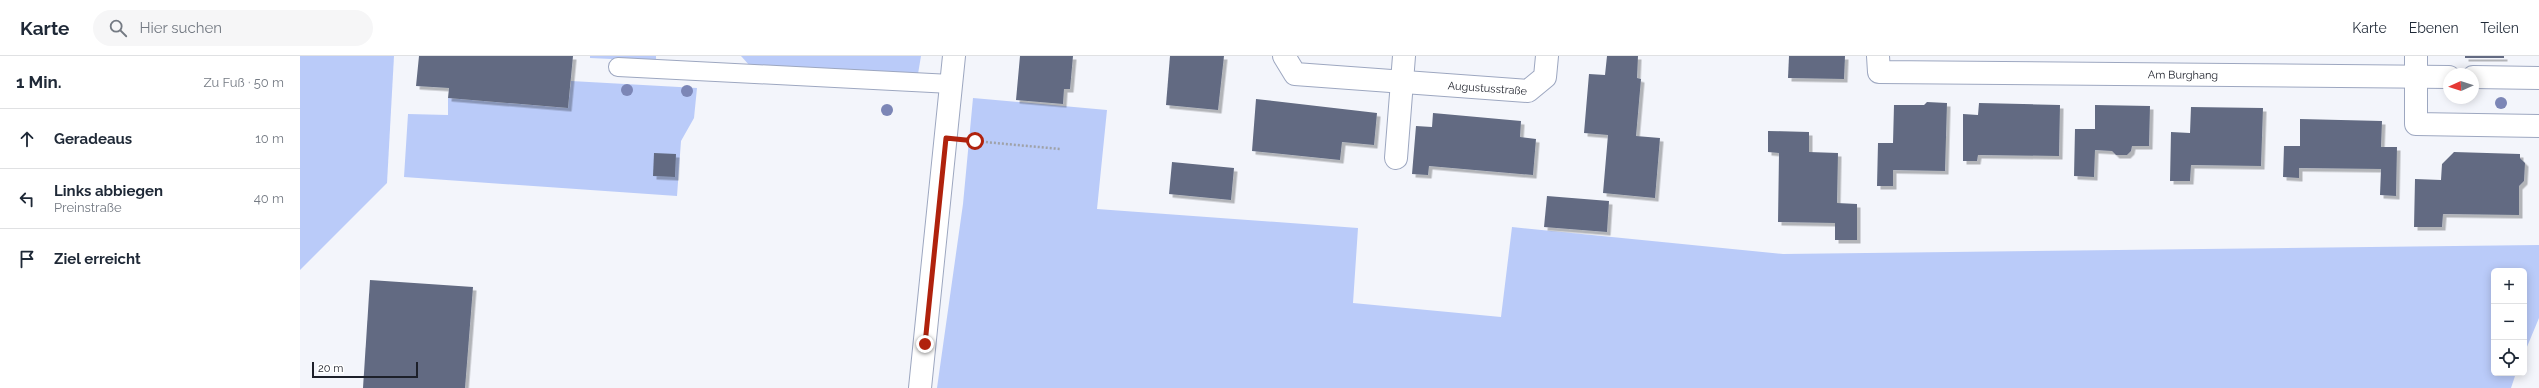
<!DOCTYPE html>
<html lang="de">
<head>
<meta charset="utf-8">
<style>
  :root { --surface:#fff; --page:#f6f6f7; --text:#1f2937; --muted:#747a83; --line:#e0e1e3 }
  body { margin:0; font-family:Raleway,sans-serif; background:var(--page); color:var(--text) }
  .controls { position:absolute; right:12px; bottom:12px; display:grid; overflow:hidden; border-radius:6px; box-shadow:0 2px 10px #0003 }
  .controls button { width:36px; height:36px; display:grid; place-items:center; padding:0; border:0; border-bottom:1px solid var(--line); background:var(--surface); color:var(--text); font:20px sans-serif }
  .compass { position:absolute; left:2143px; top:12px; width:36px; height:36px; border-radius:50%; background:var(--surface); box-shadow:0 2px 10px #0003; rotate:267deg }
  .scale { position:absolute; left:12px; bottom:10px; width:106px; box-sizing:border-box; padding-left:4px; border:2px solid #1d202a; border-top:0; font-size:11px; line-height:14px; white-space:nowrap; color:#1d202a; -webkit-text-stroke:3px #fff; paint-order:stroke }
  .stop { position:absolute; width:12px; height:12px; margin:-9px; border:3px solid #b0220d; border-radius:50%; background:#fff }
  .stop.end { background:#b0220d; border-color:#fff; box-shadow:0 1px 4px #0008 }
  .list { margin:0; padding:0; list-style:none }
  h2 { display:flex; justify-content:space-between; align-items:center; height:52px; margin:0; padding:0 16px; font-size:17px }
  h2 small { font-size:13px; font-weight:400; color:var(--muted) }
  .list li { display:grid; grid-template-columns:26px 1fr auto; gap:12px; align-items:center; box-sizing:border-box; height:60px; padding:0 16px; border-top:1px solid var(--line) }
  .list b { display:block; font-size:15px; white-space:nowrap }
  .list p { margin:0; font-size:13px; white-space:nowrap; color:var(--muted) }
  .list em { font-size:13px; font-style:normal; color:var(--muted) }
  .icon { flex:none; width:22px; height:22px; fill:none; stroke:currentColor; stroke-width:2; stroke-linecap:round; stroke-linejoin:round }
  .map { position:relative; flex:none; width:2239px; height:332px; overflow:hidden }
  header { display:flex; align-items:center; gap:24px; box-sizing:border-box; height:56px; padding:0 20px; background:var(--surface); border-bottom:1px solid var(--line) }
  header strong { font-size:19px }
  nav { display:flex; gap:22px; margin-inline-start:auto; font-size:14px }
  .search { width:280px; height:36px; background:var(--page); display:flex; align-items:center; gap:10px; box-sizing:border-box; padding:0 14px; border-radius:22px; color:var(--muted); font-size:15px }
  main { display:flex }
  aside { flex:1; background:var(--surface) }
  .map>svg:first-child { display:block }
  .green { fill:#bacbf9 }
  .building { fill:#626b82; filter:url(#shadow) }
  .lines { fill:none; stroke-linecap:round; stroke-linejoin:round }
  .lane-casing { stroke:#9da7c0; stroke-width:20 }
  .street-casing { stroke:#9da7c0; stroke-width:24 }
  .path { stroke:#9fa2a9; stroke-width:2.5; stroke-dasharray:2 2; stroke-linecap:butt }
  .lane { stroke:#fff; stroke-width:18 }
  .street { stroke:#fff; stroke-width:22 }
  .tree { fill:#7c86b6 }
  .route { stroke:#b0220d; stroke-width:5 }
  .labels { text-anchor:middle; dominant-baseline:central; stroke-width:3; stroke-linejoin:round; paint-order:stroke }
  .street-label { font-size:11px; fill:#1d202a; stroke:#fff }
</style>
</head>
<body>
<header>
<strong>Karte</strong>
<div class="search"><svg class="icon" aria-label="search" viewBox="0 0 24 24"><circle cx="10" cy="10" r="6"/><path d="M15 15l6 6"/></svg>Hier suchen</div>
<nav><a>Karte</a><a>Ebenen</a><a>Teilen</a></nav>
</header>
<main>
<aside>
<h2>1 Min.<small>Zu Fuß · 50 m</small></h2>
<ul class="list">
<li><svg class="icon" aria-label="ahead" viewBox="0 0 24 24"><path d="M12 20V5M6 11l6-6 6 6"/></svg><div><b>Geradeaus</b></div><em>10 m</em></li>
<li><svg class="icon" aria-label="left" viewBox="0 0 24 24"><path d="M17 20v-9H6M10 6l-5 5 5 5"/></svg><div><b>Links abbiegen</b><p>Preinstraße</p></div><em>40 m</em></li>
<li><svg class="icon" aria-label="arrive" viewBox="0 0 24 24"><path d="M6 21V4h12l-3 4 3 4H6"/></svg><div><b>Ziel erreicht</b></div></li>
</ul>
</aside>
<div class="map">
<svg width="2239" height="332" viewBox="0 0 2239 332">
  <defs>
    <filter id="shadow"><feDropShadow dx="3.5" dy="3.5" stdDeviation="0" flood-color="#0004"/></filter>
  </defs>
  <rect width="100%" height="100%" fill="#f3f5fb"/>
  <g class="green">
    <path d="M0,0H94L87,127L0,214Z"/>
    <path d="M290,0H356V5L290,2Z"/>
    <path d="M441,0H621L618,18L450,10Z"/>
    <path d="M271,25L397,32L394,62L381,85L377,140L104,121L108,58L148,59V42L268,52Z"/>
    <path d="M673,42L807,54L797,153L1058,172L1053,247L1201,261L1212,171L1483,198L2239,189V262L2224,298V215H2194V317H2216L2211,332H637L663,148Z"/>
  </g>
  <g class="building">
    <path d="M119,0H273L268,52L148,42L149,32L116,30Z"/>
    <path d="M720,0H773L770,33H764L763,48L716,44Z"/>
    <path d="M870,0H924L918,54L866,49Z"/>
    <path d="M1307,0H1338L1337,22L1341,23L1336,80L1360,82L1355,142L1303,137L1308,79L1284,77L1289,18L1305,19Z"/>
    <path d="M1489,0H1545L1544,23L1488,22Z"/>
    <rect x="2165" y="0" width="39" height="2"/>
    <path d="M956,43L1077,57L1074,89L1042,86L1040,104L952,95Z"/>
    <path d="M1627,46L1647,47L1645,115L1593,114V130H1577L1578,87H1593L1594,49H1624Z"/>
    <path d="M1679,47L1760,49L1759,100L1678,99L1677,105H1663V58L1678,59Z"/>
    <path d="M1795,49L1850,50L1849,90H1832L1831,95L1827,99H1816L1812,95L1795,94L1794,121L1774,120L1775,73H1795Z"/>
    <path d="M1891,51L1963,52L1961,110L1891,109L1890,125H1870L1871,76L1890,77Z"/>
    <path d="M1133,57L1221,65L1220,81L1236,83L1233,119L1129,110L1128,119L1112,118L1116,70L1132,71Z"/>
    <path d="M2000,63L2082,65L2081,91H2097L2096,140L2080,139L2081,113L1999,112V122L1983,121L1984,90H2000Z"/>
    <path d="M1468,75L1509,76V96L1538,97L1537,147L1557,148V184H1535V167L1478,166L1479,97L1468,96Z"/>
    <path d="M2154,96L2220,98V102L2225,107L2224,125L2219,130V159L2143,158L2142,171H2114L2115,123L2141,124L2142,108Z"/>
    <path d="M354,97L376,98L375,121L353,120Z"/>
    <path d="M872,106L934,112L931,144L869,138Z"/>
    <path d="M1247,140L1309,145L1307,176L1244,171Z"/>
    <path d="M70,224L173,231L165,332H63Z"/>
  </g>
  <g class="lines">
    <g class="lane-casing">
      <path id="lane" d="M318,11L651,28"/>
    </g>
    <g class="street-casing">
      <g id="street">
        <path id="s1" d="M984,0L995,18L1228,35L1245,21L1247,0"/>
        <path id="s2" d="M1578,0L1579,16L2149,21"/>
        <path d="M2116,0V68L2239,70"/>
        <path d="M2173,21L2239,22"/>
        <path d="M1096,102L1104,0"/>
        <path d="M620,332L654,0"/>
      </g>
    </g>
    <path class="path" d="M674,85L760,93"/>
    <use href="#lane" class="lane"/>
    <use href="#street" class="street"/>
  </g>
  <g class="tree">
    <circle cx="327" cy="34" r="6"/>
    <circle cx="387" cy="35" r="6"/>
    <circle cx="2201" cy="47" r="6"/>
    <circle cx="587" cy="54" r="6"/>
  </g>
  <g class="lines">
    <path class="route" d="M625,288L646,82L675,85"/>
  </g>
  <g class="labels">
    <g class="street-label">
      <text stroke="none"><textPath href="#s2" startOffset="320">Am Burghang</textPath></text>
      <text stroke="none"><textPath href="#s1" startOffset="214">Augustusstraße</textPath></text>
    </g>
  </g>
</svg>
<div class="controls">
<button>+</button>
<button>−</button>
<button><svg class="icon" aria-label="locate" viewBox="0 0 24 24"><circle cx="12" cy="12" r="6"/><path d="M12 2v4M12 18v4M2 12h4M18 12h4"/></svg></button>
</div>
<svg class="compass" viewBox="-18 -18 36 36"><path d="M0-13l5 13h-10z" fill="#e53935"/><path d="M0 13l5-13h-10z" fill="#747a83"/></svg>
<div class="scale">20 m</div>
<div class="stop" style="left:675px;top:85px"></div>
<div class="stop end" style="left:625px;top:288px"></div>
</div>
</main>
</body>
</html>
